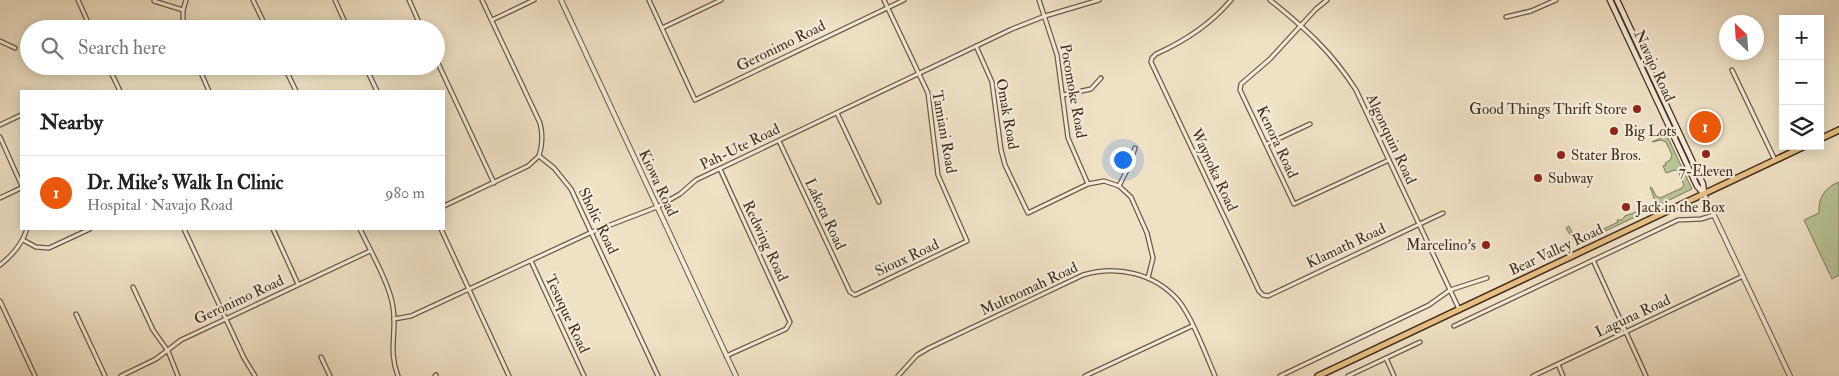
<!DOCTYPE html>
<html lang="en">
<head>
<meta charset="utf-8">
<style>
  :root { --surface:#fff; --page:#f6f6f6; --text:#222; --muted:#767676; --line:#e0e0e0; --accent:#ea580c }
  body { margin:0; font-family:"IM FELL Double Pica",serif; background:var(--page); color:var(--text) }
  .controls { position:absolute; right:15px; top:15px; display:grid; overflow:hidden; border-radius:0px; box-shadow:0 2px 12px #0003 }
  .controls button { width:45px; height:45px; display:grid; place-items:center; padding:0; border:0; border-bottom:1px solid var(--line); background:var(--surface); color:var(--text); font:25px sans-serif }
  .compass { position:absolute; left:1719px; top:15px; width:45px; height:45px; border-radius:50%; background:var(--surface); box-shadow:0 2px 12px #0003; rotate:335deg }
  .you { position:absolute; left:1122px; top:159px; width:18px; height:18px; margin:-12px; border:4px solid #fff; border-radius:50%; background:#1a73e8; box-shadow:0 0 0 8px #1a73e833 }
  .badge { display:grid; place-items:center; width:32px; height:32px; border-radius:50%; background:var(--accent); color:#fff; font-size:16px; font-weight:700 }
  .pin { position:absolute; translate:-50% -50%; border:2px solid #fff; box-shadow:0 1px 5px #0006 }
  .list { margin:0; padding:0; list-style:none }
  h2 { display:flex; justify-content:space-between; align-items:center; height:65px; margin:0; padding:0 20px; font-size:21px }
  h2 small { font-size:16px; font-weight:400; color:var(--muted) }
  .list li { display:grid; grid-template-columns:32px 1fr auto; gap:15px; align-items:center; box-sizing:border-box; height:75px; padding:0 20px; border-top:1px solid var(--line) }
  .list b { display:block; font-size:19px; white-space:nowrap }
  .list p { margin:0; font-size:16px; white-space:nowrap; color:var(--muted) }
  .list em { font-size:16px; font-style:normal; color:var(--muted) }
  .icon { flex:none; width:28px; height:28px; fill:none; stroke:currentColor; stroke-width:2; stroke-linecap:round; stroke-linejoin:round }
  .map { position:relative; flex:none; width:1839px; height:376px; overflow:hidden }
  .search { position:absolute; background:var(--surface); box-shadow:0 2px 12px #0003; left:20px; top:20px; width:425px; height:55px; display:flex; align-items:center; gap:12px; box-sizing:border-box; padding:0 18px; border-radius:28px; color:var(--muted); font-size:19px }
  .panel { position:absolute; background:var(--surface); box-shadow:0 2px 12px #0003; left:20px; top:90px; width:425px; height:140px; border-radius:0px }
  .map>svg:first-child { display:block }
  .green { fill:#b6c396; stroke:#7c785b }
  .lines { fill:none; stroke-linecap:round; stroke-linejoin:round }
  .minor-casing { stroke:#6d5b49; stroke-width:5.5 }
  .tertiary-casing { stroke:#6d5b49; stroke-width:6 }
  .secondary-casing { stroke:#422e20; stroke-width:7 }
  .primary-casing { stroke:#422e20; stroke-width:8 }
  .minor { stroke:#f5ecd9; stroke-width:3 }
  .tertiary { stroke:#f5ecd9; stroke-width:4 }
  .secondary { stroke:#f5ecd9; stroke-width:4.5 }
  .primary { stroke:#e8c082; stroke-width:5 }
  .poi-dot { fill:#8f2418; stroke:#f5ecd9; stroke-width:2 }
  .labels { text-anchor:middle; dominant-baseline:central; stroke-width:4.5; stroke-linejoin:round; paint-order:stroke }
  .street-label { font-size:15px; fill:#422e20; stroke:#f5ecd9 }
  .poi-label { font-size:15px; fill:#422e20; stroke:#f5ecd9; text-anchor:start }
</style>
</head>
<body>
<div class="map">
<svg width="1839" height="376" viewBox="0 0 1839 376">
  <rect width="100%" height="100%" fill="#efe1c4"/>
  <filter id="stains"><feTurbulence type="fractalNoise" baseFrequency=".004" numOctaves="4"/><feColorMatrix values="0 0 0 0 .2 0 0 0 0 .09 0 0 0 0 .02 0 0 0 .5 -.17"/></filter>
  <radialGradient id="worn" r=".72"><stop offset=".6" stop-color="#630" stop-opacity="0"/><stop offset="1" stop-color="#630" stop-opacity=".3"/></radialGradient>
  <g class="green">
    <path d="M1665,136L1668,138L1692,189L1657,206L1650,187L1652,188L1656,196L1660,198L1682,188L1684,185L1678,171L1675,170L1666,173L1663,166L1666,165L1665,163L1670,160L1672,155L1666,142L1661,140L1652,142Z"/>
    <path d="M1839,182V275L1832,279L1804,220L1819,213C1818,198 1825,187 1839,182Z"/>
    <path d="M1651,207L1652,209L1580,243H1575L1566,228L1569,226L1575,239L1578,238L1580,240L1618,222L1617,220H1622L1625,216Z"/>
  </g>
  <g class="lines">
    <g class="minor-casing">
      <g id="minor">
        <path d="M78,0L91,29"/>
        <path d="M253,0L267,29"/>
        <path d="M335,0L348,29"/>
        <path d="M409,0L422,29"/>
        <path d="M482,0L540,123C543,135 543,144 539,156L554,168L571,189L658,376"/>
        <path d="M649,0L695,100L904,0"/>
        <path d="M1039,0L1057,55L1068,138L1088,184"/>
        <path d="M1231,0C1211,24 1185,41 1156,54L1152,58L1151,62L1259,291L1263,295L1268,296L1443,213"/>
        <path d="M1270,0C1306,29 1331,51 1356,90L1459,309"/>
        <path d="M1327,0L1316,9L1270,59L1241,84L1240,90L1294,204L1389,160"/>
        <path d="M154,1L183,10"/>
        <path d="M1506,17L1531,11L1556,0"/>
        <path d="M492,20L534,0"/>
        <path d="M662,28L721,0"/>
        <path d="M183,29V10L186,0"/>
        <path d="M0,41L15,48"/>
        <path d="M976,46L992,82L1001,150L1005,165L1028,213L1088,184L1104,181L1119,186L1131,197L1147,233L1153,258L1148,278"/>
        <path d="M436,59L494,183"/>
        <path d="M108,66L120,91"/>
        <path d="M198,66L209,91"/>
        <path d="M284,66L296,91"/>
        <path d="M365,66L377,91"/>
        <path d="M1732,70L1775,160"/>
        <path d="M1063,95L1091,89L1101,78"/>
        <path d="M837,113L879,202"/>
        <path d="M0,125L21,115"/>
        <path d="M0,137L21,184"/>
        <path d="M779,141L850,292L855,295L967,241L938,175L928,93L884,0"/>
        <path d="M1267,144L1310,124"/>
        <path d="M720,169L790,322L786,329L726,356"/>
        <path d="M1119,186L1128,168L1135,148"/>
        <path d="M0,198L21,188"/>
        <path d="M444,206L528,166L539,156"/>
        <path d="M184,229L244,358L255,376"/>
        <path d="M273,229L298,284"/>
        <path d="M360,229C370,250 390,285 393,307C397,332 388,351 398,376"/>
        <path d="M441,229L509,376"/>
        <path d="M23,240L36,247L49,248L90,229"/>
        <path d="M1593,260L1646,376"/>
        <path d="M531,261L584,376"/>
        <path d="M0,265C13,255 22,244 27,229"/>
        <path d="M133,287L153,330L168,351L178,376"/>
        <path d="M0,301L35,376"/>
        <path d="M76,314L105,376"/>
        <path d="M394,319L411,316L592,232L657,207L680,194L696,180L1012,29L1045,16L1099,0"/>
        <path d="M1454,326L1678,220L1701,219L1714,215"/>
        <path d="M321,357L330,376"/>
        <path d="M1386,358L1394,376"/>
        <path d="M1558,364L1563,376"/>
        <path d="M121,376L156,359L181,340L370,251"/>
        <path d="M435,376L436,375"/>
        <path d="M898,376L917,355L929,348L1083,275C1117,265 1154,273 1178,300C1192,317 1206,355 1215,376"/>
        <path d="M1085,376L1192,326"/>
        <path d="M1280,376L1429,305L1450,290L1487,278"/>
        <path d="M1348,376L1420,342"/>
        <path d="M1533,376L1743,276"/>
      </g>
    </g>
    <g class="tertiary-casing">
      <g id="tertiary">
        <path d="M561,0L736,376"/>
        <path d="M1704,194L1790,376"/>
      </g>
    </g>
    <g class="secondary-casing">
      <g id="secondary">
        <path d="M1610,0L1697,186L1704,194"/>
        <path d="M1617,0L1703,184L1704,193"/>
      </g>
    </g>
    <g class="primary-casing">
      <g id="primary">
        <path d="M1820,139L1839,130"/>
        <path d="M1318,376L1805,146"/>
      </g>
    </g>
    <use href="#minor" class="minor"/>
    <use href="#tertiary" class="tertiary"/>
    <use href="#secondary" class="secondary"/>
    <use href="#primary" class="primary"/>
  </g>
  <g class="poi-dot">
    <circle cx="1637" cy="109" r="5"/>
    <circle cx="1614" cy="131" r="5"/>
    <circle cx="1706" cy="154" r="5"/>
    <circle cx="1561" cy="155" r="5"/>
    <circle cx="1538" cy="178" r="5"/>
    <circle cx="1626" cy="207" r="5"/>
    <circle cx="1486" cy="245" r="5"/>
  </g>
  <g class="labels">
    <g class="street-label">
      <text transform="translate(781 46) rotate(-26)">Geronimo Road</text>
      <text transform="translate(1654 66) rotate(65)">Navajo Road</text>
      <text transform="translate(1073 91) rotate(80)">Pocomoke Road</text>
      <text transform="translate(1007 114) rotate(80)">Omak Road</text>
      <text transform="translate(944 132) rotate(80)">Tamiani Road</text>
      <text transform="translate(1391 139) rotate(65)">Algonquin Road</text>
      <text transform="translate(1277 142) rotate(65)">Kenora Road</text>
      <text transform="translate(740 147) rotate(-26)">Pah-Ute Road</text>
      <text transform="translate(1214 170) rotate(65)">Waynoka Road</text>
      <text transform="translate(658 183) rotate(65)">Kiowa Road</text>
      <text transform="translate(825 214) rotate(65)">Lakota Road</text>
      <text transform="translate(598 221) rotate(64)">Sholic Road</text>
      <text transform="translate(765 241) rotate(65)">Redwing Road</text>
      <text transform="translate(1346 246) rotate(-25)">Klamath Road</text>
      <text transform="translate(1556 250) rotate(-25)">Bear Valley Road</text>
      <text transform="translate(907 258) rotate(-25)">Sioux Road</text>
      <text transform="translate(1029 289) rotate(-25)">Multnomah Road</text>
      <text transform="translate(239 300) rotate(-25)">Geronimo Road</text>
      <text transform="translate(567 314) rotate(65)">Tesuque Road</text>
      <text transform="translate(1633 316) rotate(-25)">Laguna Road</text>
    </g>
    <g class="poi-label">
      <text x="1627" y="109" text-anchor="end">Good Things Thrift Store</text>
      <text x="1624" y="131">Big Lots</text>
      <text x="1571" y="155">Stater Bros.</text>
      <text x="1706" y="171" text-anchor="middle">7-Eleven</text>
      <text x="1548" y="178">Subway</text>
      <text x="1636" y="207">Jack in the Box</text>
      <text x="1476" y="245" text-anchor="end">Marcelino's</text>
    </g>
  </g>
  <rect width="100%" height="100%" filter="url(#stains)"/>
  <rect width="100%" height="100%" fill="url(#worn)"/>
</svg>
<div class="controls">
<button>+</button>
<button>−</button>
<button><svg class="icon" aria-label="layers" viewBox="0 0 24 24"><path d="M12 4l9 5-9 5-9-5zM3 14l9 5 9-5"/></svg></button>
</div>
<svg class="compass" viewBox="-18 -18 36 36"><path d="M0-13l5 13h-10z" fill="#e53935"/><path d="M0 13l5-13h-10z" fill="#767676"/></svg>
<div class="you"></div>
<div class="pin badge" style="left:1705px;top:127px">1</div>
<div class="search"><svg class="icon" aria-label="search" viewBox="0 0 24 24"><circle cx="10" cy="10" r="6"/><path d="M15 15l6 6"/></svg>Search here</div>
<section class="panel">
<h2>Nearby<small></small></h2>
<ul class="list">
<li><span class="badge">1</span><div><b>Dr. Mike's Walk In Clinic</b><p>Hospital · Navajo Road</p></div><em>980 m</em></li>
</ul>
</section>
</div>
</body>
</html>
